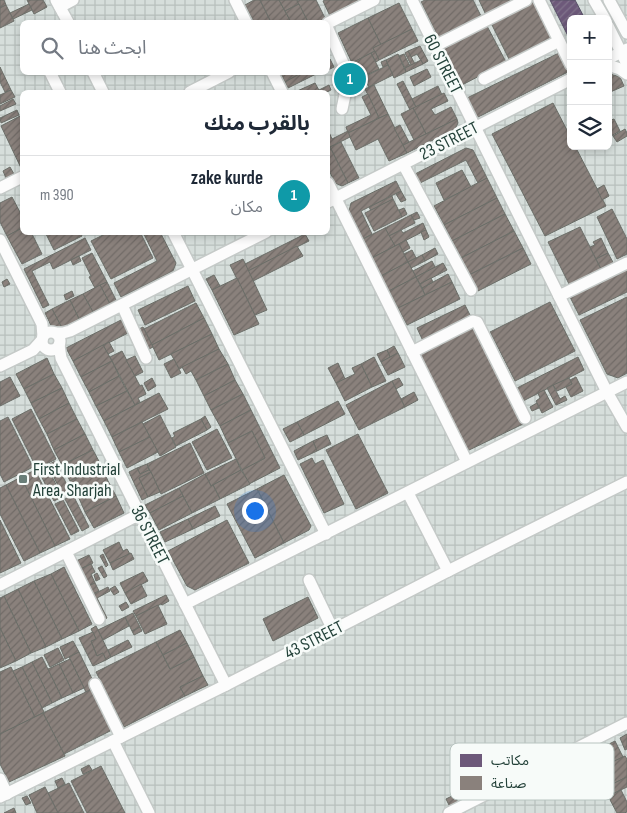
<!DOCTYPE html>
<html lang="ar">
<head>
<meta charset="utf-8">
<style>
  :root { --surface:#fff; --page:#f2f2f3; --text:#1f2937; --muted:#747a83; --line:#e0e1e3; --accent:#697e78 }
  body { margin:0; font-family:"Sofia Sans Condensed","Noto Sans Arabic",sans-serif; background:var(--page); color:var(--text); direction:rtl }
  .controls { position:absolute; right:15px; top:15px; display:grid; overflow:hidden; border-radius:8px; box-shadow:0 2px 8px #0003 }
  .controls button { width:45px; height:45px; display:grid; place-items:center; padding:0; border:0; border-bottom:1px solid var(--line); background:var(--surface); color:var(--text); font:25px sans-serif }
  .you { position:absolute; left:254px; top:510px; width:18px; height:18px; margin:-12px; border:4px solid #fff; border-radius:50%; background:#1a73e8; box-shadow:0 0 0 8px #1a73e833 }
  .badge { display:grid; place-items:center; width:32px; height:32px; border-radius:50%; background:var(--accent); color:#fff; font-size:16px; font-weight:700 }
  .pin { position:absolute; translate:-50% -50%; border:2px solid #fff; box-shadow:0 1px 5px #0006 }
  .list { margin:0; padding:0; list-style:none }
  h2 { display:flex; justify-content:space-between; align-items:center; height:65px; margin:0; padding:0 20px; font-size:21px }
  h2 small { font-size:16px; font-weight:400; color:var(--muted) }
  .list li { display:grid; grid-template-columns:32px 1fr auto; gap:15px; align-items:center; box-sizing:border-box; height:80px; padding:0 20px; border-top:1px solid var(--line) }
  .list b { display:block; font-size:19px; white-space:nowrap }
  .list p { margin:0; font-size:16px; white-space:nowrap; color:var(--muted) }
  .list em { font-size:16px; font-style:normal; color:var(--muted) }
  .icon { flex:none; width:28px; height:28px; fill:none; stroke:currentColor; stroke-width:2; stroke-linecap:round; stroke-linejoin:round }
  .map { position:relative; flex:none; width:627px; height:813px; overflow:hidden; direction:ltr }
  .search { position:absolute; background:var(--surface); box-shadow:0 2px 8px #0003; left:20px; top:20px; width:310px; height:55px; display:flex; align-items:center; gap:12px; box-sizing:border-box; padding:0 18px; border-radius:8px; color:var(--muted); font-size:19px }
  .panel { position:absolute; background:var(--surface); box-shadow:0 2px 8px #0003; left:20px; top:90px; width:310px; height:145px; border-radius:8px; direction:rtl }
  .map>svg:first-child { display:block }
  .industrial { fill:url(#industrial-grid); fill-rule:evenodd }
  .offices { fill:url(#offices-hatch); stroke:#575267 }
  .industry { fill:url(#industry-hatch); stroke:#6b6e68 }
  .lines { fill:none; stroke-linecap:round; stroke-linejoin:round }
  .minor-casing { stroke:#c5cac8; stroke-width:14 }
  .minor { stroke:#fcfcfc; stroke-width:11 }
  .poi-dot { fill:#697e78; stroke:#f7fbf9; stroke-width:2 }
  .labels { text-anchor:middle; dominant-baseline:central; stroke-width:5; stroke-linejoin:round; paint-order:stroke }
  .street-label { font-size:18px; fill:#24423a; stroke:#f7fbf9 }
  .poi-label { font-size:18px; fill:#24423a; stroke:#f7fbf9; text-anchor:start }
  .key { fill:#f7fbf9; stroke:#b8c4c0; stroke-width:1 }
  .key-label { font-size:14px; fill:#24423a }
</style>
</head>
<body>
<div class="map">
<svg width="627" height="813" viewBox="0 0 627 813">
  <defs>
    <pattern id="industrial-grid" width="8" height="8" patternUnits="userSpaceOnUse" patternTransform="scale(1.25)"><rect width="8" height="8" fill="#d6dedb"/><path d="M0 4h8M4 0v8" fill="none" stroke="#b8c0bd"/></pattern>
    <pattern id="offices-hatch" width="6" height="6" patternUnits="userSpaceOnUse" patternTransform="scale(1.25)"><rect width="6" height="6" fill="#6d597a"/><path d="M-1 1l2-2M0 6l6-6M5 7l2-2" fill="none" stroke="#81748c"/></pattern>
    <pattern id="industry-hatch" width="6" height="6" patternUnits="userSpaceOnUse" patternTransform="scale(1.25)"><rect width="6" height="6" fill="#8a817c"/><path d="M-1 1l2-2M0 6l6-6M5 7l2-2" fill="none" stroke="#716b67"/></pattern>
  </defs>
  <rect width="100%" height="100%" fill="#e8edeb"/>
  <path class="industrial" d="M0,0H627V813H0ZM571,19H608V146H571ZM22,22H328V72H22ZM22,92H328V232H22Z"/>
  <path class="offices" d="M550,0H575L585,19H571V42Z"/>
  <g class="industry">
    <path d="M0,0H4L6,5L0,8Z"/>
    <path d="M27,0H43L47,7L34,14Z"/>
    <path d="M254,0H260L271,22H254L245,5Z"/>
    <path d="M260,0H279L291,22H271Z"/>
    <path d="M279,0H297L299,4L285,11Z"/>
    <path d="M299,0H316L325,18L318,22H308L297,1Z"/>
    <path d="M325,0H363L330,16L323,1Z"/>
    <path d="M425,0H473L482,18L439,39L421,2Z"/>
    <path d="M479,0H517L486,15Z"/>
    <path d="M534,2L553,37L509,59L491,23Z"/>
    <path d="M399,3L412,29L381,45L368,18Z"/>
    <path d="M29,4L32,10L13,19L10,13Z"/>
    <path d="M299,4L308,22H291L285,11Z"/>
    <path d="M6,5L14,21L0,28V8Z"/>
    <path d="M368,18L381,45L373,48L375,51L352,63L338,33Z"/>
    <path d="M487,26L506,62L462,85L443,48Z"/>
    <path d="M412,29L418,41L379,60L373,48Z"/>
    <path d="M420,46L428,61L423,64L417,54L411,57L408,51Z"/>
    <path d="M375,51L379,60L376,62L371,53Z"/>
    <path d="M408,51L415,64L411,65L405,53Z"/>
    <path d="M561,52L570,71L476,118L467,98Z"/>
    <path d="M371,53L379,69L360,78L352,63Z"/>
    <path d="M398,54L406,72L394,78L386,60Z"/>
    <path d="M404,54L410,66L405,68L399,56Z"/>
    <path d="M330,59L334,67L328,70V61Z"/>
    <path d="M386,60L388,65L383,67L381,62Z"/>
    <path d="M421,60L423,64L406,72L405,68Z"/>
    <path d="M388,65L393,75L369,87L364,77Z"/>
    <path d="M0,67L11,90L5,92L0,82Z"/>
    <path d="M427,69L431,77L414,86L410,77Z"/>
    <path d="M283,72H303L285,82L281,74Z"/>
    <path d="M303,72H315L316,74L288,88L285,82Z"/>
    <path d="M610,74L620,77L624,86L608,93V75Z"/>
    <path d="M403,81L416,107L410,110L397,84Z"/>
    <path d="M315,83L320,92H295Z"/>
    <path d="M329,85L331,90L327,92H320L319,90Z"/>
    <path d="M374,85L388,114L379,118L365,89Z"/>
    <path d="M438,86L442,95L416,107L412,99Z"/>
    <path d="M11,90L15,97L0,104V95Z"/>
    <path d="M444,93L448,101L431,109L435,115L451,107L457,119L426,134L413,108Z"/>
    <path d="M368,94L379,118L348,133L346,127L371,115L362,97Z"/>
    <path d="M13,99L16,104L0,111V106Z"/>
    <path d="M553,103L571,138V146H575L606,206L545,236L492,134Z"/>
    <path d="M413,108L426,134L414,140L401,114Z"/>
    <path d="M17,110L19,115L1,123L0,118Z"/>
    <path d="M388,114L407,153L389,161L378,139L356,150L348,133Z"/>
    <path d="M20,116L22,122V170L1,126Z"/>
    <path d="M457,119L458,123L455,129L407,153L403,145Z"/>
    <path d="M614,119L620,131L611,136L608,131V121Z"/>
    <path d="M400,125L409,142L403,145L394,128Z"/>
    <path d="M625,129L627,133V136L617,142L613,136Z"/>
    <path d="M328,130L332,139L348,131L350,137L330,147L328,143Z"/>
    <path d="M341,142L359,178L348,183L330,147Z"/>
    <path d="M328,143L348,183L342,186L335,183L328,168Z"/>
    <path d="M466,148L473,150L487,178L478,183L466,160L420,183L415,174Z"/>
    <path d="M10,167L14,174L6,178L3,171Z"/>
    <path d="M462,170L471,187L444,200L436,183Z"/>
    <path d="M487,178L497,198L444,225L434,206Z"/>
    <path d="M396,181L401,191L361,211L372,234L363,239L349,211L351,203Z"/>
    <path d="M604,185L609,196L602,200L597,189Z"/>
    <path d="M401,191L406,200L401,202L396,194Z"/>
    <path d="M392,196L393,199L371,211L369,207Z"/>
    <path d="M12,197L22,216V228L7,236L0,222V203Z"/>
    <path d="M497,198L505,214L452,241L444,225Z"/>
    <path d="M393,199L402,217L374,231L365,213Z"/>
    <path d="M404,208L407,214L402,217L399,210Z"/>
    <path d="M612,209L627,239V254L617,259L597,217Z"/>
    <path d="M417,212L420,218L414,220L411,215Z"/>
    <path d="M505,214L514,231L461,258L452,241Z"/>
    <path d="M411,215L415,223L389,236L385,228Z"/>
    <path d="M423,223L426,230L395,246L389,236L401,230L403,233Z"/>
    <path d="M580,227L603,273L571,288L548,242Z"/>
    <path d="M22,228V232H31L42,254L22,264L7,236Z"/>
    <path d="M385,228L395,246L372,258L363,239Z"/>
    <path d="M426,230L429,237L424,240L421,232Z"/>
    <path d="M514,231L523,248L469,275L461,258Z"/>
    <path d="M45,232H80L82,236L54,250Z"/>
    <path d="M109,232H140L153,258L111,279L91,241Z"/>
    <path d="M143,232H160L176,263L173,271L121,297L114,283L157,261Z"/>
    <path d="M305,234L309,241L248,271L245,264Z"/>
    <path d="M85,238L91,250L53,269L50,262L32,271L49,305L43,308L24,269Z"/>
    <path d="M601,238L608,253L596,259L590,247L595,245L593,242Z"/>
    <path d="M406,240L410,248L403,252L399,244Z"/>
    <path d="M399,244L408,262L381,276L372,258Z"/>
    <path d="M297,246L303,256L253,281L248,271Z"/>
    <path d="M435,248L438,254L425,261L422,255Z"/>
    <path d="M523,248L531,264L478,291L469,275Z"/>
    <path d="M412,250L416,258L408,262L404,254Z"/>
    <path d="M92,253L107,282L95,288L89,277L91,276L82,258Z"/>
    <path d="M608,253L615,266L603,273L596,259Z"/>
    <path d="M422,255L425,261L411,268L408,262Z"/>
    <path d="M79,256L81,261L73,265L71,260Z"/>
    <path d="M243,259L267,310L255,315L230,265Z"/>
    <path d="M432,261L435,267L416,277L413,271Z"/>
    <path d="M408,262L416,277L389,291L381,276Z"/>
    <path d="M443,263L447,270L420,284L416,277Z"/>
    <path d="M627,266V292L579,315L569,295Z"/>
    <path d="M448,274L452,282L425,295L422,288Z"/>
    <path d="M214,275L220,286L212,290L206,279Z"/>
    <path d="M416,277L425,295L398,308L389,291Z"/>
    <path d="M237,278L259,324L234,335L212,290Z"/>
    <path d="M431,278L433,282L422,288L420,284Z"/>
    <path d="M7,279L10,284L4,287L2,282Z"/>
    <path d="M107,282L116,300L110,304L100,285Z"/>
    <path d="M452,282L460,299L407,325L398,308Z"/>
    <path d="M100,285L110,304L93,312L83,294Z"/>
    <path d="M188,286L195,301L145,325L138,310Z"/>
    <path d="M72,291L74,296L66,300L64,295Z"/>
    <path d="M83,294L93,312L79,319L70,300Z"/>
    <path d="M627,297V373L618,378L607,374L580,320Z"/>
    <path d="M70,300L79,319L62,328L52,309Z"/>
    <path d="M550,302L575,351L515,381L490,332Z"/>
    <path d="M196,303L204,318L152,345L144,329Z"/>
    <path d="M465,305L471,317L423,341L417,328Z"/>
    <path d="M52,309L62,328L54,332L45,313Z"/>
    <path d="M204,318L212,334L159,360L152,345Z"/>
    <path d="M121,320L128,333L73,361L66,348Z"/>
    <path d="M143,327L153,347L147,350L137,330Z"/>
    <path d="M474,327L523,424L467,451L419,354Z"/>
    <path d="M212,334L219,349L179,369L171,354Z"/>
    <path d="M109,342L114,351L108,354L103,345Z"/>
    <path d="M103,345L112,361L81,377L73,361Z"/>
    <path d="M394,346L398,353L390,357L387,350Z"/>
    <path d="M219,349L228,364L196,380L191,371L186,374L182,367Z"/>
    <path d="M387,350L390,357L381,362L377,354Z"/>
    <path d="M122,351L140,386L142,385L146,394L138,398L140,402L135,405L110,357Z"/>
    <path d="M398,353L405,367L388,375L381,362Z"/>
    <path d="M135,356L143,372L135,376L126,360Z"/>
    <path d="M374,357L386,381L372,387L361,364Z"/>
    <path d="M578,357L584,370L523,401L517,388Z"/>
    <path d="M47,358L54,374L24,389L16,374Z"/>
    <path d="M174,359L181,373L171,378L164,364Z"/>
    <path d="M112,361L119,376L89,392L81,377Z"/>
    <path d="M338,363L345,379L336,383L328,368Z"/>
    <path d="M228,364L235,380L204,396L196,380Z"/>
    <path d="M361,364L372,387L345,401L336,383L355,374L352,368Z"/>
    <path d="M54,374L62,388L31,403L24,389Z"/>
    <path d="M119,376L127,391L96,406L89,392Z"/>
    <path d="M10,377L20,396L0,406V382Z"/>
    <path d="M576,377L583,391L571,397L566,387L572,384L570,380Z"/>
    <path d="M152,378L156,386L148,391L144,383Z"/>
    <path d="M399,378L403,385L396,389L392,381Z"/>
    <path d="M569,378L572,384L557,391L553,385Z"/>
    <path d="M235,380L243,394L211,410L204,396Z"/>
    <path d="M392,381L405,407L359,430L346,405Z"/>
    <path d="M553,385L560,399L565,396L567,400L556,405L547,388Z"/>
    <path d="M62,388L69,403L39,419L31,403Z"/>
    <path d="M544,390L553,407L542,413L536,401L540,398L538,393Z"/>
    <path d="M127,391L135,405L104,421L96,406Z"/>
    <path d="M414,392L418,400L405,407L401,399Z"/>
    <path d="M159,393L168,409L112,437L104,421Z"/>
    <path d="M243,394L251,410L220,426L211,410Z"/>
    <path d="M338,401L345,414L304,435L297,422Z"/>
    <path d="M69,403L77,419L47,434L39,419Z"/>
    <path d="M537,403L539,408L532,411L530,407Z"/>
    <path d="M31,409L56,459L37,469L12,419Z"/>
    <path d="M251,410L280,468L249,484L242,470L265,458L252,431L228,443L220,426Z"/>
    <path d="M160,415L176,447L160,456L143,424Z"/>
    <path d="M205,416L211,427L207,430L201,419Z"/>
    <path d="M8,417L33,467L4,482L0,474V421Z"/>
    <path d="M77,419L85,434L54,450L47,434Z"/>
    <path d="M201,419L207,430L176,446L172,438L175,436L173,433Z"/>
    <path d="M142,422L150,437L119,452L112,437Z"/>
    <path d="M297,422L304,435L290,442L283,429Z"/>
    <path d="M217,429L232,458L207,470L192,442Z"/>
    <path d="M252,431L265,458L242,470L228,443Z"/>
    <path d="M85,434L93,450L62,465L54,450Z"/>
    <path d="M358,434L388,493L356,509L326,450Z"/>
    <path d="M327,435L331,444L317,451L313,441Z"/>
    <path d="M150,437L158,452L127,468L119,452Z"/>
    <path d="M313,441L317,451L298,460L294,451Z"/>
    <path d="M190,443L204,473L161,494L147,464Z"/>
    <path d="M93,450L101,465L70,481L62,465Z"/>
    <path d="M312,458L315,464L323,460L344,504L324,513L300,464Z"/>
    <path d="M236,459L241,470L211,486L205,474Z"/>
    <path d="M55,461L71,493L63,496L48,465Z"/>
    <path d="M147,464L149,470L140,474L137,468Z"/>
    <path d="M101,465L108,481L78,496L70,481Z"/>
    <path d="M47,466L62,497L54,501L38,470Z"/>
    <path d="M137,468L140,474L149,470L151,472L139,478L148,497L142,500L129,472Z"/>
    <path d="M35,470L70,539L55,546L21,477Z"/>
    <path d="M241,470L250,484L220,499L213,485Z"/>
    <path d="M151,472L160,492L148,497L139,478Z"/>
    <path d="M205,474L211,486L213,485L220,499L192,513L179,488Z"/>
    <path d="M284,475L311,526L309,530L284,543L257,489Z"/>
    <path d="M21,477L55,546L40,553L6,485Z"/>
    <path d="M108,481L116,496L85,512L78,496Z"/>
    <path d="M6,485L40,553L24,561L0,514V488Z"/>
    <path d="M179,488L183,496L150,513L145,505Z"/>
    <path d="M257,489L284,543L255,558L227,504Z"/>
    <path d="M73,495L89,527L82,531L65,499Z"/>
    <path d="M116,496L124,513L94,528L85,512Z"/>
    <path d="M183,496L192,513L159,530L150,513Z"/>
    <path d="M63,500L79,531L71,535L55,504Z"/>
    <path d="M215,506L220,516L193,529L188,519Z"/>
    <path d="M188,519L193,529L165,542L160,532Z"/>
    <path d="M0,520L21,563L0,573Z"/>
    <path d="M227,520L249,563L195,590L187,586L168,551Z"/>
    <path d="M119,542L123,551L127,549L130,554L110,563L103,550Z"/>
    <path d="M131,553L134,559L113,570L110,563Z"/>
    <path d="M103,554L108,565L106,567L100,556Z"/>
    <path d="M89,555L93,563L78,570L74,562Z"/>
    <path d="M91,564L95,572L91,574L95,583L86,587L78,570Z"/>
    <path d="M102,566L107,576L104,578L98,568Z"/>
    <path d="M64,567L92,624L79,631L51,574Z"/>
    <path d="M143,572L148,581L125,593L120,583Z"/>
    <path d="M97,573L100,579L96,581L94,575Z"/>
    <path d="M51,574L79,631L62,639L34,581Z"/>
    <path d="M34,581L62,639L46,647L18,589Z"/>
    <path d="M95,583L99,591L90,595L86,587Z"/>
    <path d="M141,584L147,596L131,604L125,593Z"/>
    <path d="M115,586L119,592L114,595L110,589Z"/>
    <path d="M108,587L110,591L97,598L107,618L103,620L90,596Z"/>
    <path d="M18,589L46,647L31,653L4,596Z"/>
    <path d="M166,595L169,601L162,605L161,604L136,616L133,611Z"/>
    <path d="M4,596L31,653L16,661L0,628V598Z"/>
    <path d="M308,597L318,618L273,641L263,619Z"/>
    <path d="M126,602L129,607L122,611L119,606Z"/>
    <path d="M158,605L167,624L145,634L136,616Z"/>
    <path d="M133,613L140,627L132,631L125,617Z"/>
    <path d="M125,617L129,626L103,640L98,630Z"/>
    <path d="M96,626L111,657L106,660L103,653L97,656L91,641L96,639L91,629Z"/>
    <path d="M140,627L142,631L134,635L132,631Z"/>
    <path d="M0,628L16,661L0,668Z"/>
    <path d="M180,630L187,643L163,655L156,642Z"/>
    <path d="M93,632L96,639L91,641L97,656L103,653L106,660L93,666L79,638Z"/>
    <path d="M128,640L132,647L111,657L108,650Z"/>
    <path d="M73,641L79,652L65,659L60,647Z"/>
    <path d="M156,642L170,669L194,657L203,676L180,687L185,696L124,727L96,672Z"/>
    <path d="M187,643L194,657L170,669L163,655Z"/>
    <path d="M58,648L64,660L50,667L44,655Z"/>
    <path d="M79,652L96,687L86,692L69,657Z"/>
    <path d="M42,657L62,698L52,703L32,662Z"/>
    <path d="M70,659L84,688L73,693L59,664Z"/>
    <path d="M32,662L52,703L42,708L22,667Z"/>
    <path d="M59,664L73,693L62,698L48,669Z"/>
    <path d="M11,667L35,717L0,734V672Z"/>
    <path d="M22,667L44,712L35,717L13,671Z"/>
    <path d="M203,676L208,685L185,696L180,687Z"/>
    <path d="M92,689L112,730L64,754L43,713Z"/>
    <path d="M43,713L65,756L9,782L0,764V734Z"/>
    <path d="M627,734V749L625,750L620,738Z"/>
    <path d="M615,741L623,757L609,764L601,748Z"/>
    <path d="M625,756L627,759V777L604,788L595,770Z"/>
    <path d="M89,765L92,770L83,774L81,769Z"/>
    <path d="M101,766L125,813H87L71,781Z"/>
    <path d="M627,777V787L608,796L604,788Z"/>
    <path d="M62,778L65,784L58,788L55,781Z"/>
    <path d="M69,783L84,813H58L48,793Z"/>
    <path d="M45,787L58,813H37L29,795Z"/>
    <path d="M621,790L627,802V812L624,813H617L608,796Z"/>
    <path d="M454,795L458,802L450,807L446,799Z"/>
    <path d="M27,796L31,803L26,805L22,798Z"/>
    <path d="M14,808L16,813H4Z"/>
  </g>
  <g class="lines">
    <g class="minor-casing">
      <g id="minor">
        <path d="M56,0L68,22"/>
        <path d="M235,0L246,22"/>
        <path d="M412,0L559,296L607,392L627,427"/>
        <path d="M539,0L571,65"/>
        <path d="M594,0L605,19"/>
        <path d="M609,0L627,33"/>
        <path d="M60,7L73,0"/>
        <path d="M328,23L374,0"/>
        <path d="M608,26L627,64"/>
        <path d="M328,29L343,63L346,90L342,109"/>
        <path d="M435,46L526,0"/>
        <path d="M608,59L627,49"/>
        <path d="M608,65L620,69L627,74"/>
        <path d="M50,72L60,92"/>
        <path d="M93,72L103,92"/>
        <path d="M272,72L282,92"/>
        <path d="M484,79L559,41"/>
        <path d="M190,92L229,72"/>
        <path d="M403,164L471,290"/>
        <path d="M328,183L467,462"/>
        <path d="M0,188L22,177"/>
        <path d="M328,202L571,79"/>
        <path d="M173,232L326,534"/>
        <path d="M0,240L42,324L43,337"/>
        <path d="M559,296L627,263"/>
        <path d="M122,305L146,358"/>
        <circle cx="51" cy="341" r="9"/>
        <path d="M56,333H63L70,331L266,232"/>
        <path d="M59,345L61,358L226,685"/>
        <path d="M412,352L471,322L473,321L477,322L525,418"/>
        <path d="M0,366L33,350L42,340"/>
        <path d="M408,493L448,571"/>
        <path d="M66,552L99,619"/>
        <path d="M309,580L333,630"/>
        <path d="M0,585L140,514"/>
        <path d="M185,604L627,382"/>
        <path d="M95,684L121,737"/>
        <path d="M113,741L149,813"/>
        <path d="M0,779L7,794"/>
        <path d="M0,797L226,685L448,571L627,482"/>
        <path d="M449,813L627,723"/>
      </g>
    </g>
    <use href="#minor" class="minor"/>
  </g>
  <rect class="poi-dot" x="18" y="474" width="10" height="10" rx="2.5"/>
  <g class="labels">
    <g class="street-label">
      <text transform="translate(443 64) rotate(63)">60 STREET</text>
      <text transform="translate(449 141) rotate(-27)">23 STREET</text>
      <text transform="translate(150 535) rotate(63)">36 STREET</text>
      <text transform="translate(314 640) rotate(-27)">43 STREET</text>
    </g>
    <g class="poi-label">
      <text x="33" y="469">First Industrial<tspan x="33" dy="21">Area, Sharjah</tspan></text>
    </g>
  </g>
  <rect x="450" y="743" width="164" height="57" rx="8" class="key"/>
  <rect x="460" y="754" width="22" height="13" fill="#6d597a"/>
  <rect x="460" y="776" width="22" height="14" fill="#8a817c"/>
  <g class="key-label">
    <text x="491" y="765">مكاتب</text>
    <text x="491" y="788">صناعة</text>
  </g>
</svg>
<div class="controls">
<button>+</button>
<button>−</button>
<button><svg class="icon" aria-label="layers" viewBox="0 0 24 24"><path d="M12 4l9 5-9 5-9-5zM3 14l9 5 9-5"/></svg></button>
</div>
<div class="you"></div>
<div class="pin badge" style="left:350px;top:79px;background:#0f9aa8">1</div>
<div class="search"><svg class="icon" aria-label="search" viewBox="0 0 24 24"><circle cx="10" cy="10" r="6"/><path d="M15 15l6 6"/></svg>ابحث هنا</div>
<section class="panel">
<h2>بالقرب منك<small></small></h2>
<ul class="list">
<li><span class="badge" style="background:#0f9aa8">1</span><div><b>zake kurde</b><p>مكان</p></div><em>390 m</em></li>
</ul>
</section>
</div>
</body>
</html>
